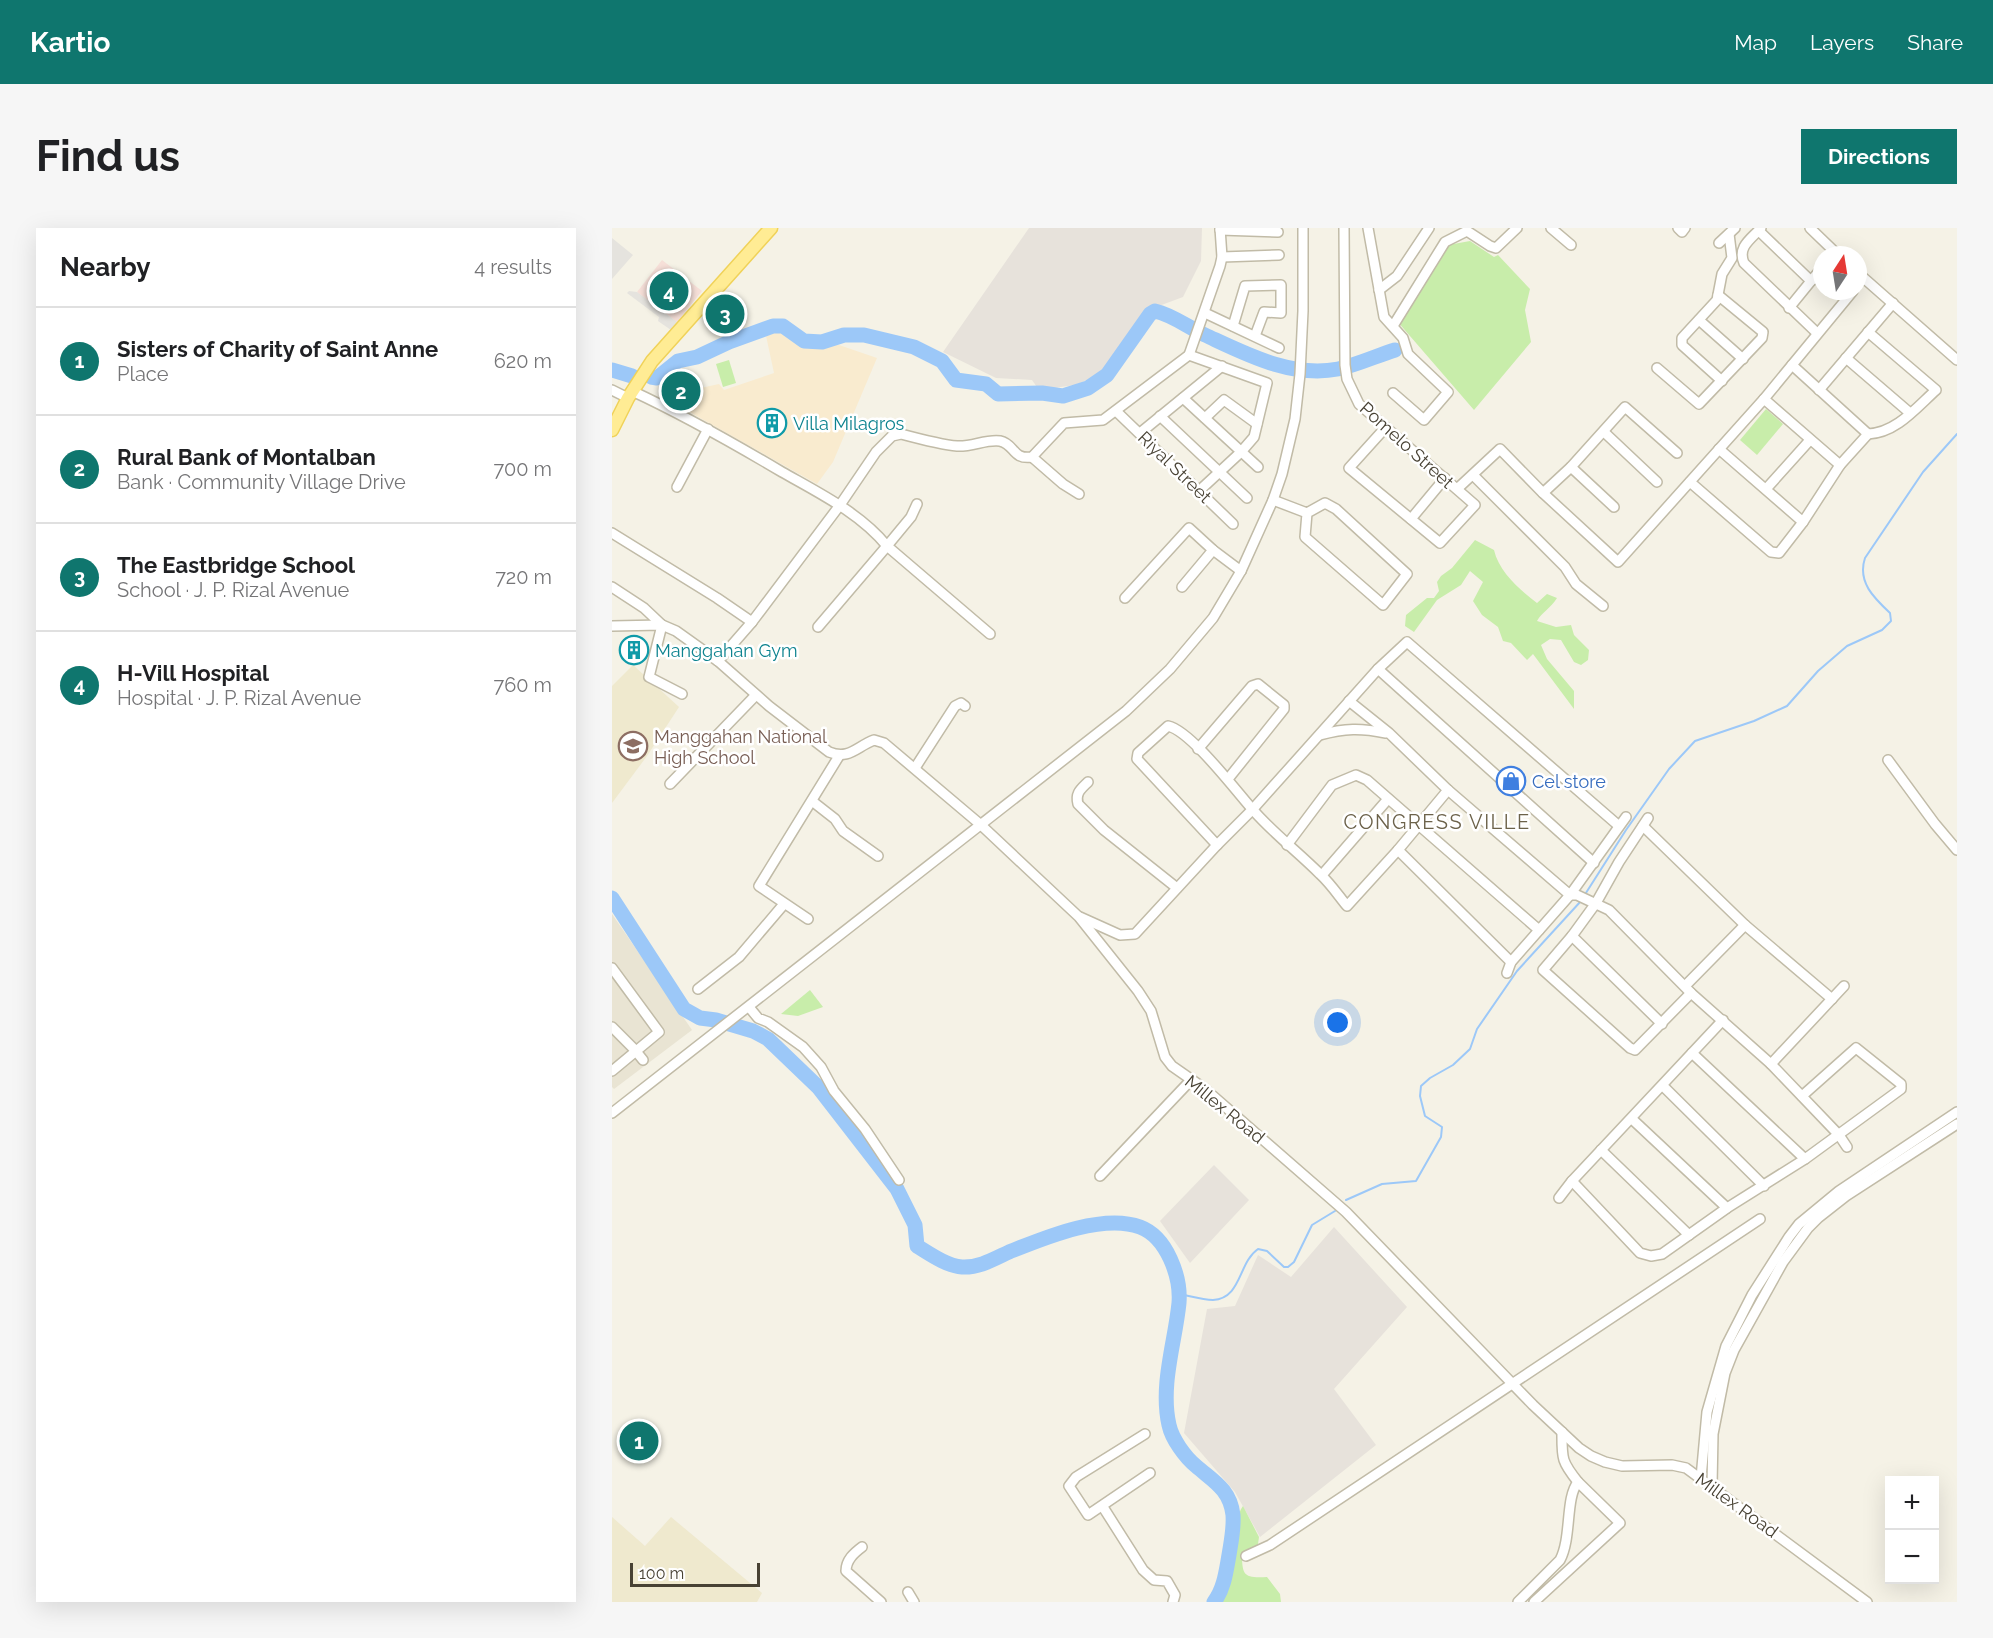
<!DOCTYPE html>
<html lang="en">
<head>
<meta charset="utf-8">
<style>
  :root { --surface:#fff; --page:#f6f6f6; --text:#202124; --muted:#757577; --line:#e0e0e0; --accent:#0f766e }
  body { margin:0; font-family:Raleway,sans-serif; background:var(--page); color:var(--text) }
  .controls { position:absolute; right:18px; bottom:18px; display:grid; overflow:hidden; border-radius:0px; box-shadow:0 6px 24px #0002 }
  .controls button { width:54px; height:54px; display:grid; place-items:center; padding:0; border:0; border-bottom:2px solid var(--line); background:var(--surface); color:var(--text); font:30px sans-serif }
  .compass { position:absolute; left:1201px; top:18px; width:54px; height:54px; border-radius:50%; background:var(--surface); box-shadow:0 6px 24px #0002; rotate:12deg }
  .scale { position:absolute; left:18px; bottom:15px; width:130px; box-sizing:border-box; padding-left:6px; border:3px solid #484234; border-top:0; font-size:16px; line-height:21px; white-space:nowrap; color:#484234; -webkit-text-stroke:4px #fff; paint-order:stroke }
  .you { position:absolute; left:726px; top:795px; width:21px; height:21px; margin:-15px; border:4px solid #fff; border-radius:50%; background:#1a73e8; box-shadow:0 0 0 9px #1a73e833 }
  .badge { display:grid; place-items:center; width:39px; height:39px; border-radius:50%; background:var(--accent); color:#fff; font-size:20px; font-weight:700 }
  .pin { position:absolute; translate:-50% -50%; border:3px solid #fff; box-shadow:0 2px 6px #0006 }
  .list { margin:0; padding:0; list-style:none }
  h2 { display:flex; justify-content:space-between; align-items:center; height:78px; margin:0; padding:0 24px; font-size:26px }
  h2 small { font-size:20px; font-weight:400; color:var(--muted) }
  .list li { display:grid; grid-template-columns:39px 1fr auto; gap:18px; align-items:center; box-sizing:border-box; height:108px; padding:0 24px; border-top:2px solid var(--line) }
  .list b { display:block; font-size:22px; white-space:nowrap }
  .list p { margin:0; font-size:20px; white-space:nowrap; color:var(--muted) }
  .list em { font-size:20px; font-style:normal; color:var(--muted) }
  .map { position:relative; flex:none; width:1345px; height:1374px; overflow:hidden; border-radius:0px }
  header { display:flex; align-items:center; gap:36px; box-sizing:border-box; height:84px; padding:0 30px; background:var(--accent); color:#fff }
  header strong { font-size:28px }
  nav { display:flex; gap:33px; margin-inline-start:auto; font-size:21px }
  .intro { display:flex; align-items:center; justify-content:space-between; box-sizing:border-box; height:144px; padding:0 36px }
  h1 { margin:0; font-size:42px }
  .button { padding:15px 27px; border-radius:0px; background:var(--accent); color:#fff; font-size:21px; font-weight:700 }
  main { display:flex; gap:36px; padding:0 36px }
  aside { flex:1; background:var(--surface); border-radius:0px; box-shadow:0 6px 24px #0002 }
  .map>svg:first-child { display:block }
  .residential { fill:#e9e4d3 }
  .commercial { fill:#f9ebcf }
  .industrial { fill:#e7e2db }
  .education { fill:#efe9ce }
  .medical { fill:#f6dfd8 }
  .green { fill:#c8edaa }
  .parking { fill:#e5e3de }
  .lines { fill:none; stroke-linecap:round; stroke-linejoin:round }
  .stream { stroke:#9cc8f8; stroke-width:2 }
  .river { stroke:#9cc8f8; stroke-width:15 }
  .minor-casing { stroke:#c1bba7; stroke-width:12 }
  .major-casing { stroke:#f0d259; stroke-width:15 }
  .minor { stroke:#fff; stroke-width:9 }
  .major { stroke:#ffec94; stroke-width:12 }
  .labels { text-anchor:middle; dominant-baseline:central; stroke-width:5; stroke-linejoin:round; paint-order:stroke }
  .culture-label { font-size:18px; fill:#0d838f; stroke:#fff; text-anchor:start }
  .street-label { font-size:18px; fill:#484234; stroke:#fff }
  .education-label { font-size:18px; fill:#785e54; stroke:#fff; text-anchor:start }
  .shop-label { font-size:18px; fill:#366cbe; stroke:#fff; text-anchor:start }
  .neighbourhood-label { font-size:20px; letter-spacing:1.5px; fill:#6c624a; stroke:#fff }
</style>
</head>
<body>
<header>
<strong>Kartio</strong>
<nav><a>Map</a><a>Layers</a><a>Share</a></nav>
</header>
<div class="intro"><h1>Find us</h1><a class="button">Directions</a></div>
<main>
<aside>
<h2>Nearby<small>4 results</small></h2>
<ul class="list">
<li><span class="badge">1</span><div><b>Sisters of Charity of Saint Anne</b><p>Place</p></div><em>620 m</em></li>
<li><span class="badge">2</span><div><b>Rural Bank of Montalban</b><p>Bank · Community Village Drive</p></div><em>700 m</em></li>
<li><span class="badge">3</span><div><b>The Eastbridge School</b><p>School · J. P. Rizal Avenue</p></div><em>720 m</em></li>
<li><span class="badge">4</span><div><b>H-Vill Hospital</b><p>Hospital · J. P. Rizal Avenue</p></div><em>760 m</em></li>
</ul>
</aside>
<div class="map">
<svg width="1345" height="1374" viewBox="0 0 1345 1374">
  <rect width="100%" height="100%" fill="#f5f2e6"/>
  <path class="residential" d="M0,686L80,802L2,861L0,859Z"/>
  <path class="commercial" d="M170,100L192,117H227L265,130L221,234L205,256L72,181L84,161L107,156L112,162L162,145L153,103Z"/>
  <g class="industrial">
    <path d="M417,0H590L589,33L571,69L536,82L489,146L463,157L427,162L420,152L384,150L331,124Z"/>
    <path d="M602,937L637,972L578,1035L548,993Z"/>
    <path d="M722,999L795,1079L722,1161L764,1217L648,1309L623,1264L572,1205L595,1081L623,1078L646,1027L679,1049Z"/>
  </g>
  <g class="education">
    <path d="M21,437L67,479L35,528L0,575V458Z"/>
    <path d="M0,1289L33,1318L59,1289L150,1365L145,1374H0Z"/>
  </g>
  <path class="medical" d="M50,32L90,63L65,94L25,64Z"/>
  <g class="green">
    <path d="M858,13L882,29L886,27L918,61L913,82L919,114L862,182L785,93L836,17Z"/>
    <path d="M117,132L124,155L111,159L104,136Z"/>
    <path d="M1154,181L1171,196L1145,227L1128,212Z"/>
    <path d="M863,312L882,322C887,344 908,362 925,375L935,366L945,370C939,380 930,384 925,393L944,399L959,397L962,407L977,422L976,432L969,437L962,434L949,412L938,411L929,417L935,431L962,463V481L921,426L915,432L899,415L891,413L886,399L870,387L861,373L871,354L858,343L849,357L825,372L802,404L793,398L794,387L815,370H822L827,363L825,354L829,348L840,340Z"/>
    <path d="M198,762L211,779L186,788L169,786Z"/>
    <path d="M631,1278L647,1309L645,1323L630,1325C630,1348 632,1350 655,1349L668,1366L669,1374H610C618,1351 623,1324 627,1300C628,1291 625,1286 631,1278Z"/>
  </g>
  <g class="parking">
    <path d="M0,10L21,27L0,51Z"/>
    <path d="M17,63L25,64L65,94L59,102L46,93L47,89L15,65Z"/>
  </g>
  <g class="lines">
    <g class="stream">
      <path d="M972,668L1014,602L1057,541L1083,513L1142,493L1175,478L1206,443L1235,418L1270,402L1279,393L1278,385C1262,370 1245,354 1253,330L1311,244L1345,206"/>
      <path d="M734,972L770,956L804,953L829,909L830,899L813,888L808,868L809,858L818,850L841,837L858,821L865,801L905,743L969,673"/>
      <path d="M567,1066C578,1068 590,1072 601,1072C630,1070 626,1035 646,1021L655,1023L672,1039H676L682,1034L700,997L723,983"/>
    </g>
    <g class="river">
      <path d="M0,142L20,148"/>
      <path d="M39,149L45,150L66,133L85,129L117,114L161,98H171L192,113L210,114L232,107H252L302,119L330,133L344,152L374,156L386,166L430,165L451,168L476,160L495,147L538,86L543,83C561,87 577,100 593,107C634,126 679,150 726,141C745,137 764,128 783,122"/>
      <path d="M0,670L72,781L88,790L104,792L141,803L156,811L206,859L285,961L303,997L305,1018C318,1026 335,1038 350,1039C367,1040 382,1031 397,1024C432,1010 491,985 528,999C555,1009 569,1049 567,1075C563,1115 548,1157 557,1197C560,1211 573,1229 584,1238C601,1253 618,1261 621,1287C622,1301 619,1314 617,1327C614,1344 612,1361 602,1374"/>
    </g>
    <g class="minor-casing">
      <g id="minor">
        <path d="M732,0L733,137L735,151L747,176L863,277L828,315L737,240L774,199"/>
        <path d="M756,0L772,89L791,110L796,126L836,164L812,192L781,165"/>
        <path d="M939,0L959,17"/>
        <path d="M1066,0L1070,4L1073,0"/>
        <path d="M1149,0C1139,11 1125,19 1132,35L1205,105"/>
        <path d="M1198,0L1226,27"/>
        <path d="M608,2L666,4"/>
        <path d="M1147,3L1199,53L1210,40"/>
        <path d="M1107,15L1123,0"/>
        <path d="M610,29L667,27"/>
        <path d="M1246,45L1345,132"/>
        <path d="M767,62L785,48L817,0"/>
        <path d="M1177,80L1199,53"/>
        <path d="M593,85L667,120"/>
        <path d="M1087,92L1131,131"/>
        <path d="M621,98L633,58L669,57V85L652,84L643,108"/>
        <path d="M781,98L833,14L855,3L878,18L884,20L905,0"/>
        <path d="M577,127L655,155L642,209L629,224L588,262"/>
        <path d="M577,127L608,38L610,29L608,0"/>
        <path d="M1234,130L1298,185"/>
        <path d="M1180,137L1256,206C1284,205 1304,180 1324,162L1256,104"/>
        <path d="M1045,140L1087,176L1150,110L1151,104L1106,67"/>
        <path d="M1110,153L1070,117V110L1105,72L1110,46L1120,30L1117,6"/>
        <path d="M0,162L16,170"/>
        <path d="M1207,162L1281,75"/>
        <path d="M20,163C72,187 121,215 170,244C207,265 248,285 275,318L299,289L305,276"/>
        <path d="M571,170L646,239"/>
        <path d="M1152,171L1228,237"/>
        <path d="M504,183L621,296"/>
        <path d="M548,188L635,270"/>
        <path d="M593,190L612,172L645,196"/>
        <path d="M992,204L1045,254"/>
        <path d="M528,205L610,138"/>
        <path d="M1107,221L1191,294"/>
        <path d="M420,229L451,256L467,266"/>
        <path d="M959,239L1002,279"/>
        <path d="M861,247L953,339L964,356L991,378"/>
        <path d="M1078,254L1159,324L1167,325L1191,294L1228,237L1256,206"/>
        <path d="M65,259L96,201"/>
        <path d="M845,261L888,221L931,265L1006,334L1152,171L1241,63"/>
        <path d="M1154,261L1198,212"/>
        <path d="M931,265L959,239L1013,179L1065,225"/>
        <path d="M661,272L695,285L713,275L724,281L795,346L771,377L693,309L695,285"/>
        <path d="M799,291L833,250"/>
        <path d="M0,305L105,370L140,394"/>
        <path d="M0,359L32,380L50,397L37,449L70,466"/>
        <path d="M570,359L601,322"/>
        <path d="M513,370L577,300L601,322L629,343"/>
        <path d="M0,398L50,397L64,403L106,433L157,478L217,524C237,532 244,519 262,512L272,515L369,597L467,689L526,763L539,783L553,829L560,838L593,861L734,984L921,1177L967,1220L979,1228L993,1234L1010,1238L1060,1237L1074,1240L1255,1374"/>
        <path d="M206,399L275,318L378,406"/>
        <path d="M106,433L140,394L228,277L264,224L280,208L289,206C304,210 331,217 345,218C360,219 374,211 388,213C403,216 400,232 420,229L452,195L491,192L577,127"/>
        <path d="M766,441L982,635"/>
        <path d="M737,473L777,505L836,562L958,667H965L997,682L1079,765L1159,836L1227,907L1235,919"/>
        <path d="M708,507C733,500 749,500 774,505"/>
        <path d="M586,521L640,458L646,456L672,477V481L616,551"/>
        <path d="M1276,532L1323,596L1345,622"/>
        <path d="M303,540L343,478L349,475L353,478"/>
        <path d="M476,554C469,561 463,565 466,576L492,602L565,660"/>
        <path d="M58,556L144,467"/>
        <path d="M200,573L223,591L231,603L266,628"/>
        <path d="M1036,590L1007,634L984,675L960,708L931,742L1018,820L1023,822L1079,765"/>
        <path d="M1031,598L1133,697L1220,771"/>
        <path d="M605,617L525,531L526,525L556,498C579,503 624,563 641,582C661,605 686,624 708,646C718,655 726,667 735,678L786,622L836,562"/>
        <path d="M675,617L720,557L744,547L755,552L927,702"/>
        <path d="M786,622L899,734"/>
        <path d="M710,647L776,571"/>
        <path d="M468,689L508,707L523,706L605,617L640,582L766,441L795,414L1007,598"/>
        <path d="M196,691L147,658L227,528"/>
        <path d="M960,708L1050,796"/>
        <path d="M0,740L47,804L0,843"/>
        <path d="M895,745L899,734L958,667L1014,589"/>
        <path d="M1073,758L1133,697"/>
        <path d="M86,761L127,729L172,676"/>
        <path d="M137,779L146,790L156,794L191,819L209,839L222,863L253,901L287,952"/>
        <path d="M0,799L23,822L31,832"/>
        <path d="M1080,825L1193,931"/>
        <path d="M1159,836L1232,758"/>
        <path d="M1051,858L1152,958"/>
        <path d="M0,885L514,483L558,441L601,390L629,343L661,272L670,246L683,191L688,146L691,83V0"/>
        <path d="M1020,891L1115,980"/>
        <path d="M989,922L1077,1007"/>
        <path d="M488,948L579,852"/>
        <path d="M960,953L1028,1025L1039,1028L1050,1026L1115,980L1193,931L1289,861V856L1244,820L1190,868"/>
        <path d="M947,970L960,953L1111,792"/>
        <path d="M950,1204C950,1230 949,1233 966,1254"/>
        <path d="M533,1206L464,1249L457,1258L476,1287L538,1245"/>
        <path d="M1089,1250L1095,1184L1114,1118L1140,1067L1177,1009L1187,996L1227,963L1345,884"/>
        <path d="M1100,1258L1101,1206L1113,1145L1122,1122L1171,1034L1196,1000L1206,990L1234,968L1345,896"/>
        <path d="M491,1279L531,1342L542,1352L555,1353L563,1367L561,1374"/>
        <path d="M250,1319C242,1325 234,1332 234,1343L269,1374"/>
        <path d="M634,1328L658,1317L1148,991"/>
        <path d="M296,1364L302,1374"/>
        <path d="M906,1374L948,1332C960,1309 953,1270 966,1254L1008,1295L922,1374"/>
      </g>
    </g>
    <g class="major-casing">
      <path id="major" d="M0,202L16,170L40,133L159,0"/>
    </g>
    <use href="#minor" class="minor"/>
    <use href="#major" class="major"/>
  </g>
  <defs>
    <g id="building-ring" transform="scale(1.5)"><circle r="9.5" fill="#fff" stroke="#0f9aa8" stroke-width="1.5"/><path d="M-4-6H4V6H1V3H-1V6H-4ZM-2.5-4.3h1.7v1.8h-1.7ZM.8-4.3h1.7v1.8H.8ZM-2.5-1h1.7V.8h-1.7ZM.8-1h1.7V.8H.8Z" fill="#0f9aa8"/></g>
    <g id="school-ring" transform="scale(1.5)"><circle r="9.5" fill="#fff" stroke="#8d6e63" stroke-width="1.5"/><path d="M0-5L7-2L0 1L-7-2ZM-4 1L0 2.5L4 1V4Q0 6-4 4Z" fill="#8d6e63"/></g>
    <g id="shop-ring" transform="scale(1.5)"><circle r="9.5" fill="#fff" stroke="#3f7fe0" stroke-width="1.5"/><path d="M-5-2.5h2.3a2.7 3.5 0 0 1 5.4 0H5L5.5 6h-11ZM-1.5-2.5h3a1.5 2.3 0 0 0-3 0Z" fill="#3f7fe0"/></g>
  </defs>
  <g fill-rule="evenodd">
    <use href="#building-ring" x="160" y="195"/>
    <use href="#building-ring" x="22" y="422"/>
    <use href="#school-ring" x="21" y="518"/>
    <use href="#shop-ring" x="899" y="553"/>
  </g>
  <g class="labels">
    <g class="culture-label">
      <text x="181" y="195">Villa Milagros</text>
      <text x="43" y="422">Manggahan Gym</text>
    </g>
    <g class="street-label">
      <text transform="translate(795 217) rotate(42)">Pomelo Street</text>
      <text transform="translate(563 239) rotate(44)">Riyal Street</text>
      <text transform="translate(613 881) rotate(39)">Millex Road</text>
      <text transform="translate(1125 1277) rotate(36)">Millex Road</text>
    </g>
    <g class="education-label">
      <text x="42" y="508">Manggahan National<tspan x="42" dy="21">High School</tspan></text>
    </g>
    <g class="shop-label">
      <text x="920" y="553">Cel store</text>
    </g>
    <g class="neighbourhood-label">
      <text x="825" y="594">CONGRESS VILLE</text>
    </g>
  </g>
</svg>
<div class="controls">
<button>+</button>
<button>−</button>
</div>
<svg class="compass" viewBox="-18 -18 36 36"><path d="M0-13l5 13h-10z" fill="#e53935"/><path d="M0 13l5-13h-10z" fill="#757577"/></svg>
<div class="scale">100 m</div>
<div class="you"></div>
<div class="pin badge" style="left:27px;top:1213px">1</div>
<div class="pin badge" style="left:69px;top:163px">2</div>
<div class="pin badge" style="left:113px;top:86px">3</div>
<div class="pin badge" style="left:57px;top:63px">4</div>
</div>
</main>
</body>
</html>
